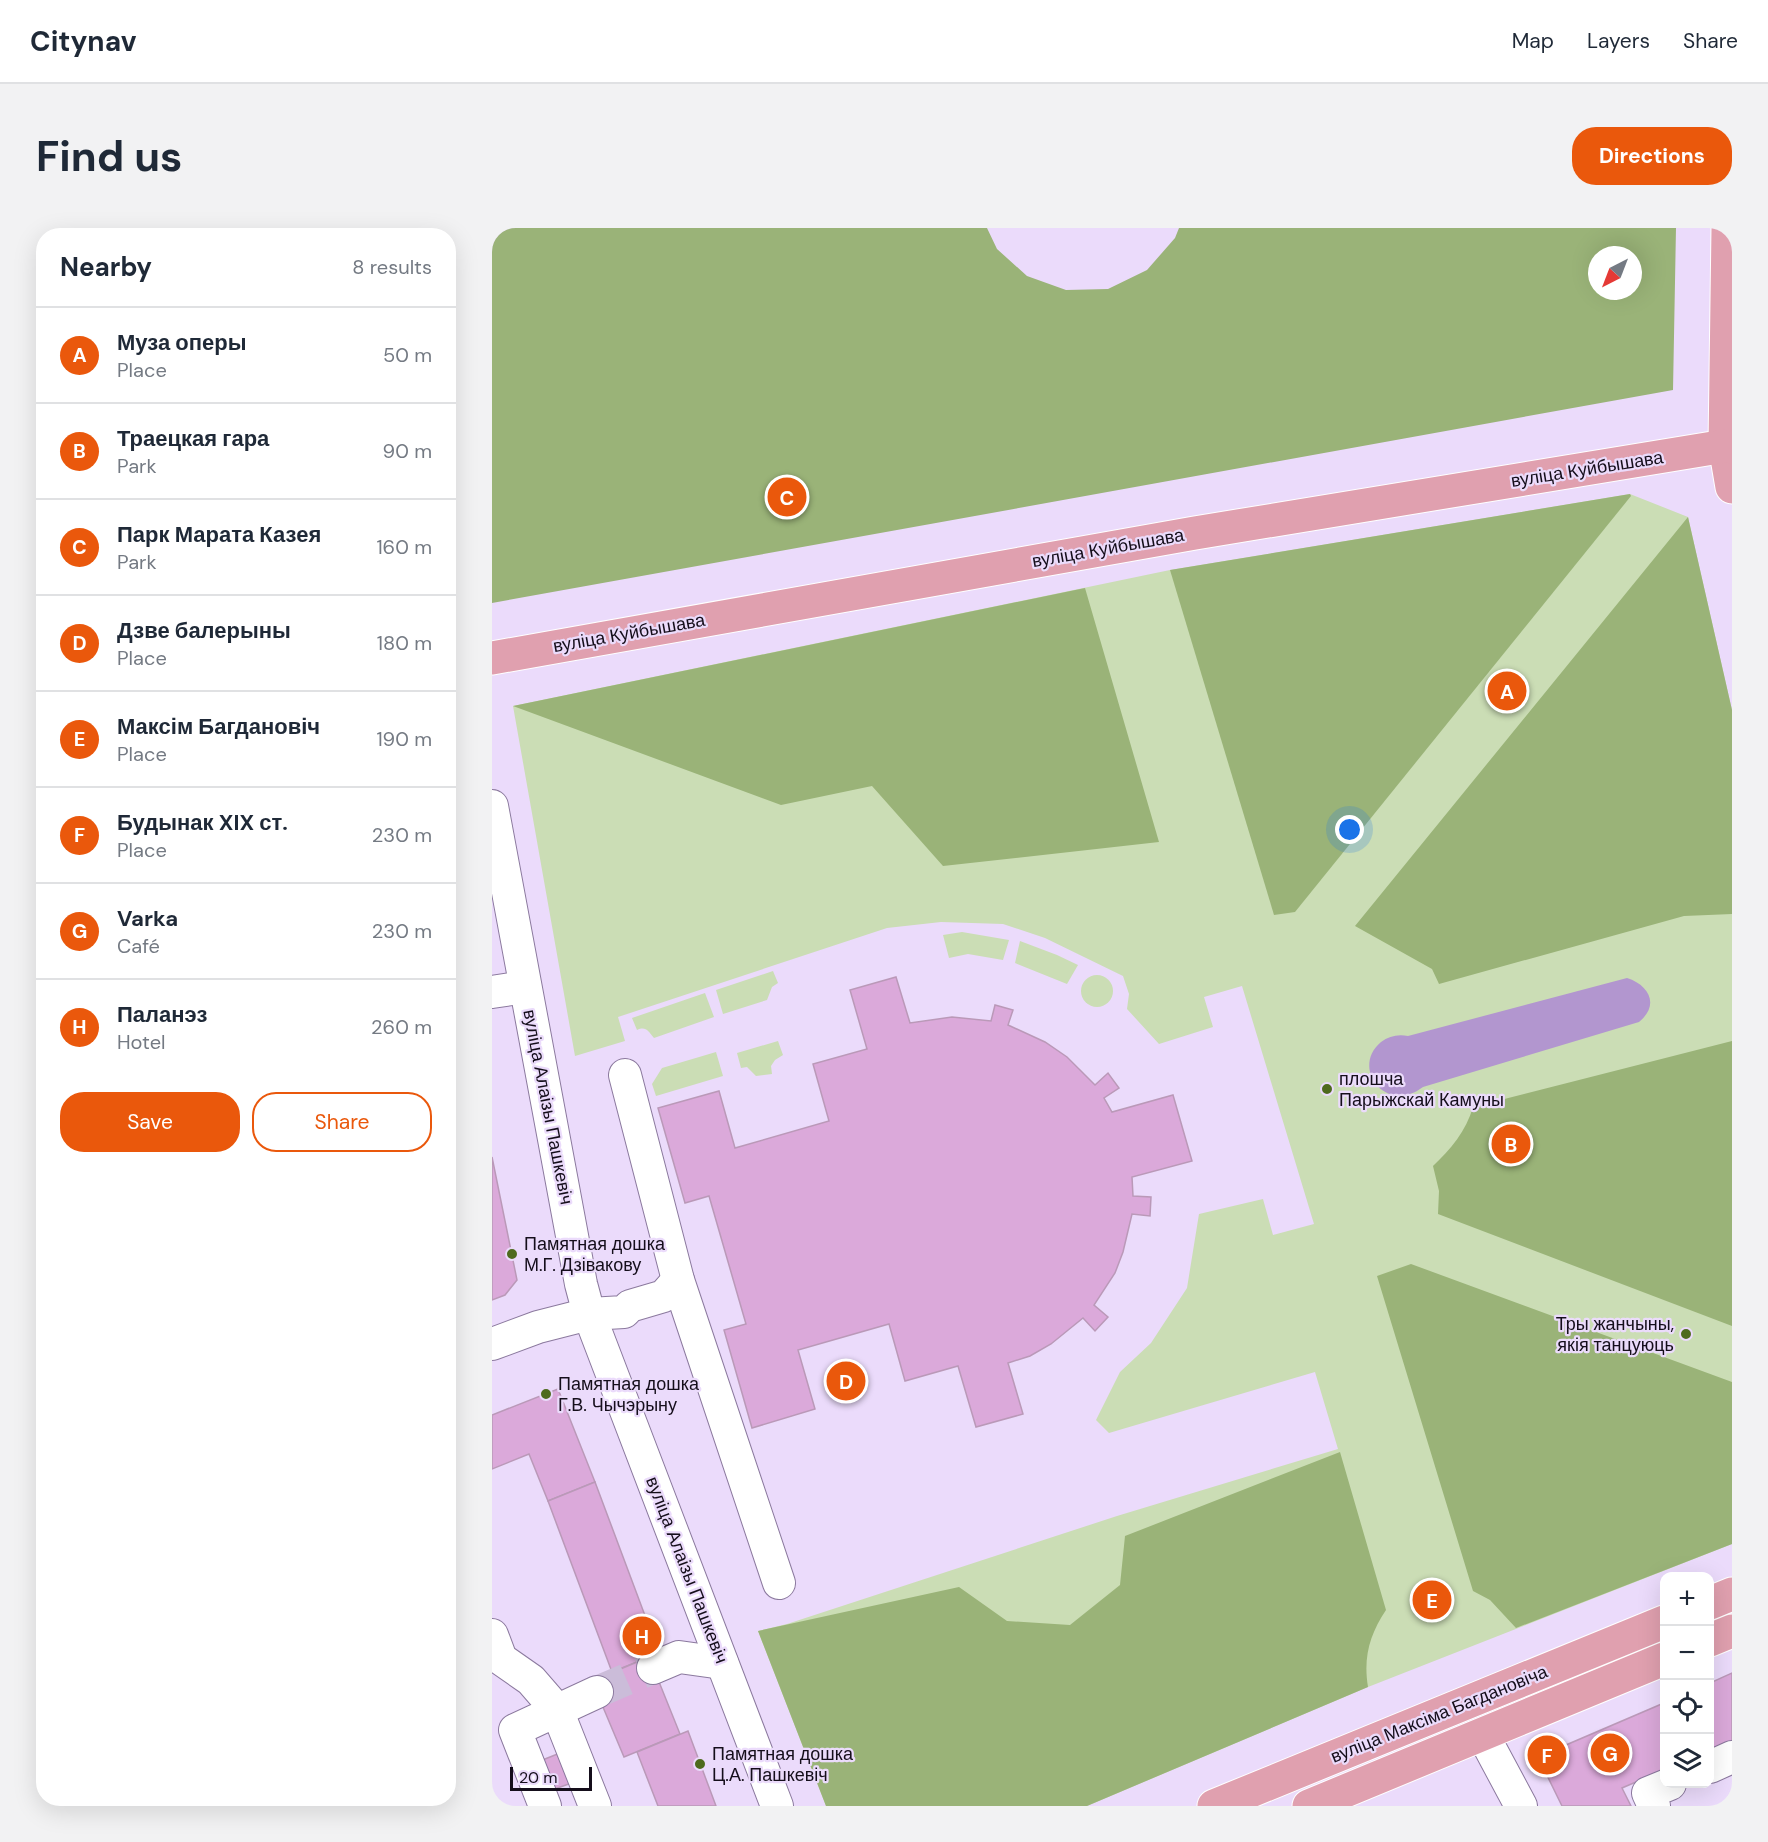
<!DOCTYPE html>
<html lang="en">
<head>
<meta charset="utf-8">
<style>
  :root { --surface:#fff; --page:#f2f2f3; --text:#1f2937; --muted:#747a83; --line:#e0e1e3; --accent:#ea580c }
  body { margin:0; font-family:"DM Sans",sans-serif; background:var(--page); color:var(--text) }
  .controls { position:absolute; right:18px; bottom:18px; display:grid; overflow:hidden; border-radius:12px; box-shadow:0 6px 24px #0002 }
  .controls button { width:54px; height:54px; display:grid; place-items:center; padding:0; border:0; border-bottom:2px solid var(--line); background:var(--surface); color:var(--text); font:30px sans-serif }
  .compass { position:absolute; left:1096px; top:18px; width:54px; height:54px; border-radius:50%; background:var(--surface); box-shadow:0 6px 24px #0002; rotate:222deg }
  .scale { position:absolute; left:18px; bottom:15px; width:82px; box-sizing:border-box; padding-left:6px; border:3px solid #150e1b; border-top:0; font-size:16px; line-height:21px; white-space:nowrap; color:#150e1b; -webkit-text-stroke:4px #ebdbfb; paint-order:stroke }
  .you { position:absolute; left:858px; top:602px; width:21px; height:21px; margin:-15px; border:4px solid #fff; border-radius:50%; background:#1a73e8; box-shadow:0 0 0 9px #1a73e833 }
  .badge { display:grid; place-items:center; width:39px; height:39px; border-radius:50%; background:var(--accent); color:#fff; font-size:20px; font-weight:700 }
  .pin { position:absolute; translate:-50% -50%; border:3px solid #fff; box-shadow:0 2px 6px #0006 }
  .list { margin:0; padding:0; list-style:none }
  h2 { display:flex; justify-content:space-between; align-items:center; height:78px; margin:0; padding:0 24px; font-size:26px }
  h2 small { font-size:20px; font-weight:400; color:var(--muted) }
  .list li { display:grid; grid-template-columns:39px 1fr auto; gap:18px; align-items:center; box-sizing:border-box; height:96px; padding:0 24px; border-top:2px solid var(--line) }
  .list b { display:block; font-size:22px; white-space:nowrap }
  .list p { margin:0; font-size:20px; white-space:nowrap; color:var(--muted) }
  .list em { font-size:20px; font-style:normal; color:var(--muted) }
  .actions { display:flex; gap:12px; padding:18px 24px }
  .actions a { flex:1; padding:14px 0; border:2px solid var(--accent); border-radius:24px; text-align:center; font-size:21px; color:var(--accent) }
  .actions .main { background:var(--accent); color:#fff }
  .icon { flex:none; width:33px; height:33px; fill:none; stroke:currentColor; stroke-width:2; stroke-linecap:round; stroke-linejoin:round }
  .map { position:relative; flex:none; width:1240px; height:1578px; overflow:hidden; border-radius:24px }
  header { display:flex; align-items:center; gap:36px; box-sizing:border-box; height:84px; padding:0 30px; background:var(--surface); border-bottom:2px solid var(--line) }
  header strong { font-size:28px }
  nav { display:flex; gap:33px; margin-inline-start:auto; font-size:21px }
  .intro { display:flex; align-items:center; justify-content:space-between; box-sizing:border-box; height:144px; padding:0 36px }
  h1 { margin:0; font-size:42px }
  .button { padding:15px 27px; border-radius:24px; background:var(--accent); color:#fff; font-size:21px; font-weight:700 }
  main { display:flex; gap:36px; padding:0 36px }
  aside { flex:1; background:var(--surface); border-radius:24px; box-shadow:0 6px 24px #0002 }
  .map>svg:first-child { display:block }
  .green { fill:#cbddb5 }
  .forest { fill:#9ab378; fill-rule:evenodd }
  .water { fill:#b296cf }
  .building { fill:#dba9da; stroke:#ba99b8; stroke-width:1.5 }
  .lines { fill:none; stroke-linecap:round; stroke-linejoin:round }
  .minor-tunnel { stroke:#cbbcd9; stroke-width:32; stroke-dasharray:32 16; stroke-linecap:butt }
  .minor-casing { stroke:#8b799e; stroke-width:34 }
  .major-casing { stroke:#fff; stroke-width:35 }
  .minor { stroke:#fff; stroke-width:32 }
  .major { stroke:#e0a0af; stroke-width:33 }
  .poi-dot { fill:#4e6a1d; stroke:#ebdbfb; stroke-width:2 }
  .labels { text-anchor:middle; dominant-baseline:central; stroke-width:4.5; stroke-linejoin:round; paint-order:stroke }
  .street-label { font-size:18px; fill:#150e1b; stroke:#ebdbfb }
  .poi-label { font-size:18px; fill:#150e1b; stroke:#ebdbfb; text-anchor:start }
</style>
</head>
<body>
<header>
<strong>Citynav</strong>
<nav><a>Map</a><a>Layers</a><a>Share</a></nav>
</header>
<div class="intro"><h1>Find us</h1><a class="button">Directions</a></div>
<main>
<aside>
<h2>Nearby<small>8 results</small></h2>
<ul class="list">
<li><span class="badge">A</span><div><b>Муза оперы</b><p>Place</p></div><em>50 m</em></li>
<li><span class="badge">B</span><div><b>Траецкая гара</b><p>Park</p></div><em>90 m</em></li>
<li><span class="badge">C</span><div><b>Парк Марата Казея</b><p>Park</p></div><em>160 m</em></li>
<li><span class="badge">D</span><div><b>Дзве балерыны</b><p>Place</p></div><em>180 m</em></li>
<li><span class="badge">E</span><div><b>Максім Багдановіч</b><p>Place</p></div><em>190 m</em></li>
<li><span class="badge">F</span><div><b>Будынак XIX ст.</b><p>Place</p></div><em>230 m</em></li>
<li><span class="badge">G</span><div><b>Varka</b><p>Café</p></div><em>230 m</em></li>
<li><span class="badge">H</span><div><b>Паланэз</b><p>Hotel</p></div><em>260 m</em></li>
</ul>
<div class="actions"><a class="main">Save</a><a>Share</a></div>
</aside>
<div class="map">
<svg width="1240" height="1578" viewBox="0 0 1240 1578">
  <rect width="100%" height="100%" fill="#ebdbfb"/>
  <g class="green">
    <path d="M1138,266L1196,289L1240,482V1316L876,1459L595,1578H334L266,1403L295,1396L625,1288L846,1221L823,1144L617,1205L604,1192L628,1144L659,1115L695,1060L707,986L771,971L781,1007L822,996L750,758L712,769L721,799L667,816L635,781L637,766L631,748L553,710L511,696L449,694L395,700L126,789L133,813L83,828L21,478L678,342Z"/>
    <path d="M470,704L517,712L511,732L476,726L457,730L451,707Z"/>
    <path d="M528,713L565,727L586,737L575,756L523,735Z"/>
    <path d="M281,743L286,755L280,759L275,772L231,786L224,762Z"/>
    <circle cx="605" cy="763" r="16"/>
    <path d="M213,765L222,789L162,810C156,803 154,798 145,802L140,790Z"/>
    <path d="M286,813L291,827L283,832L279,838L280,846L264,848L255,839L249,840L245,825Z"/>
    <path d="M224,824L231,848L164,868L160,856L170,840Z"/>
  </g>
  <g class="forest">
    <path d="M0,0H495L505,21L535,48L574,62L616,61L655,42L683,10L687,0H1184L1181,162L0,375ZM1105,27H1141V63H1105Z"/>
    <path d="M1138,266L1139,268L803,684L782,687L678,342Z"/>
    <path d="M1196,289L1240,482V686L1192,688L947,756L940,741L863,698Z"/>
    <path d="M593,360L667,614L451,638L380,558L289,577L21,478Z"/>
    <path d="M1240,813V1098L946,986L947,963L941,938C959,921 974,903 981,879Z"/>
    <path d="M919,1036L1240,1154V1316L1024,1400L998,1372L981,1363L885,1048Z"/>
    <path d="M848,1224L894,1382C878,1406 871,1429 876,1459L595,1578H334L266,1403L467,1359L515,1393L578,1397L628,1357L633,1308Z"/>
  </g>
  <path class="water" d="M1135,750C1157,757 1168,777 1147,794L931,859C894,887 858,840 889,814C897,808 906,806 916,808Z"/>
  <g class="building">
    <path d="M404,749L418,795L460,789L499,793L503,777L521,782L516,797L553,814L575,829L603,857L616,845L627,860L612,870L620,884L681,867L700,933L640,949L641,968L659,969L658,988L640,986L631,1024L623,1045L602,1077L616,1089L603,1103L591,1090L559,1116L538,1128L516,1135L531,1186L484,1199L466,1138L413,1153L397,1096L306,1122L323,1181L260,1200L232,1102L254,1096L217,968L193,975L166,880L227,863L243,920L337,893L321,836L375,821L358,762Z"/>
    <path d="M0,929L25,1052L13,1067L0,1072Z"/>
    <path d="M66,1161L103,1254L56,1273L37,1226L0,1241V1187Z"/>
    <path d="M103,1254L167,1425L120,1444L56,1273Z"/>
    <path d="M157,1429L188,1506L132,1529L100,1453Z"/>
    <path d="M1240,1445V1516L1218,1525V1455Z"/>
    <path d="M1172,1475V1542L1130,1560L1139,1578H1070L1046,1529Z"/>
    <path d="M196,1503L224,1578H166L145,1524Z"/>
    <path d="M73,1523L85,1553L60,1562L48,1533Z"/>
  </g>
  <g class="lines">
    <path class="minor-tunnel" d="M105,1464L161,1440"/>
    <g class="minor-casing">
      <g id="minor">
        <path d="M0,578L89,1056L97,1086L285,1578"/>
        <path d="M0,764L33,759"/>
        <path d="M133,847L186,1052L287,1355"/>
        <path d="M0,1116L46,1099L97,1086L132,1084L138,1078L172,1068L186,1052"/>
        <path d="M0,1407L9,1431L39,1452L65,1482L103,1578"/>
        <path d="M161,1440L187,1429L230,1435"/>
        <path d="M991,1507L1029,1578"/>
        <path d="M1218,1539L1240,1529"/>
        <path d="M53,1578L23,1502L105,1464"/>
        <path d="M1162,1578L1156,1565L1178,1556"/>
      </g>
    </g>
    <g class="major-casing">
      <g id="major">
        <path d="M1236,0L1233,218L1240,259"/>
        <path d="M0,430L703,305L1233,218L1240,219"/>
        <path d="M1218,1375L1240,1366"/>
        <path d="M1218,1412L1240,1403"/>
        <path d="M722,1578L1172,1394"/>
        <path d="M817,1578L1172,1431"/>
      </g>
    </g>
    <use href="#minor" class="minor"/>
    <use href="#major" class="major"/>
  </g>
  <g class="poi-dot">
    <circle cx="835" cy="861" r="6"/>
    <circle cx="20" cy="1026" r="6"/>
    <circle cx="1194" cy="1106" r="6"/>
    <circle cx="54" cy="1166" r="6"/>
    <circle cx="208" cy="1536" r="6"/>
  </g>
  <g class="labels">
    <g class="street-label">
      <text transform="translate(1095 241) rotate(-9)">вуліца Куйбышава</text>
      <text transform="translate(616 320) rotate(-10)">вуліца Куйбышава</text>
      <text transform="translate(137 405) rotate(-10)">вуліца Куйбышава</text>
      <text transform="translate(56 879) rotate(79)">вуліца Алаізы Пашкевіч</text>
      <text transform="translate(195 1342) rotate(69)">вуліца Алаізы Пашкевіч</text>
      <text transform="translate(947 1486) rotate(-22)">вуліца Максіма Багдановіча</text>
    </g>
    <g class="poi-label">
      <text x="847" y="851">плошча<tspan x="847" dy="21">Парыжскай Камуны</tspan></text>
      <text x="32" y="1016">Памятная дошка<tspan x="32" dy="21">М.Г. Дзівакову</tspan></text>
      <text x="1182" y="1096" text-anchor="end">Тры жанчыны,<tspan x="1182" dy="21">якія танцуюць</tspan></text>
      <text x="66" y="1156">Памятная дошка<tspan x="66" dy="21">Г.В. Чычэрыну</tspan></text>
      <text x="220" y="1526">Памятная дошка<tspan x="220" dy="21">Ц.А. Пашкевіч</tspan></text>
    </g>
  </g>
</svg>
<div class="controls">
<button>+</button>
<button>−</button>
<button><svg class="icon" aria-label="locate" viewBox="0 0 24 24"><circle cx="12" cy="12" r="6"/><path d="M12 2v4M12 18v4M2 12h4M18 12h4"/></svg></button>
<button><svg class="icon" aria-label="layers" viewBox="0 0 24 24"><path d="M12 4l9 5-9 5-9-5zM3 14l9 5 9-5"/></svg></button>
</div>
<svg class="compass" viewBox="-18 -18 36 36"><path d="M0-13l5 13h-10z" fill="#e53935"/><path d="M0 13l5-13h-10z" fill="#747a83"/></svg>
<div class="scale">20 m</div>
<div class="you"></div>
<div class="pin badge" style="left:1015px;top:463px">A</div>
<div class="pin badge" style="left:1019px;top:916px">B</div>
<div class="pin badge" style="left:295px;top:269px">C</div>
<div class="pin badge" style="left:354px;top:1153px">D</div>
<div class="pin badge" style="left:940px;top:1372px">E</div>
<div class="pin badge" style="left:1055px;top:1527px">F</div>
<div class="pin badge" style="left:1118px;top:1525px">G</div>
<div class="pin badge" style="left:150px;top:1408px">H</div>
</div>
</main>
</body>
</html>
